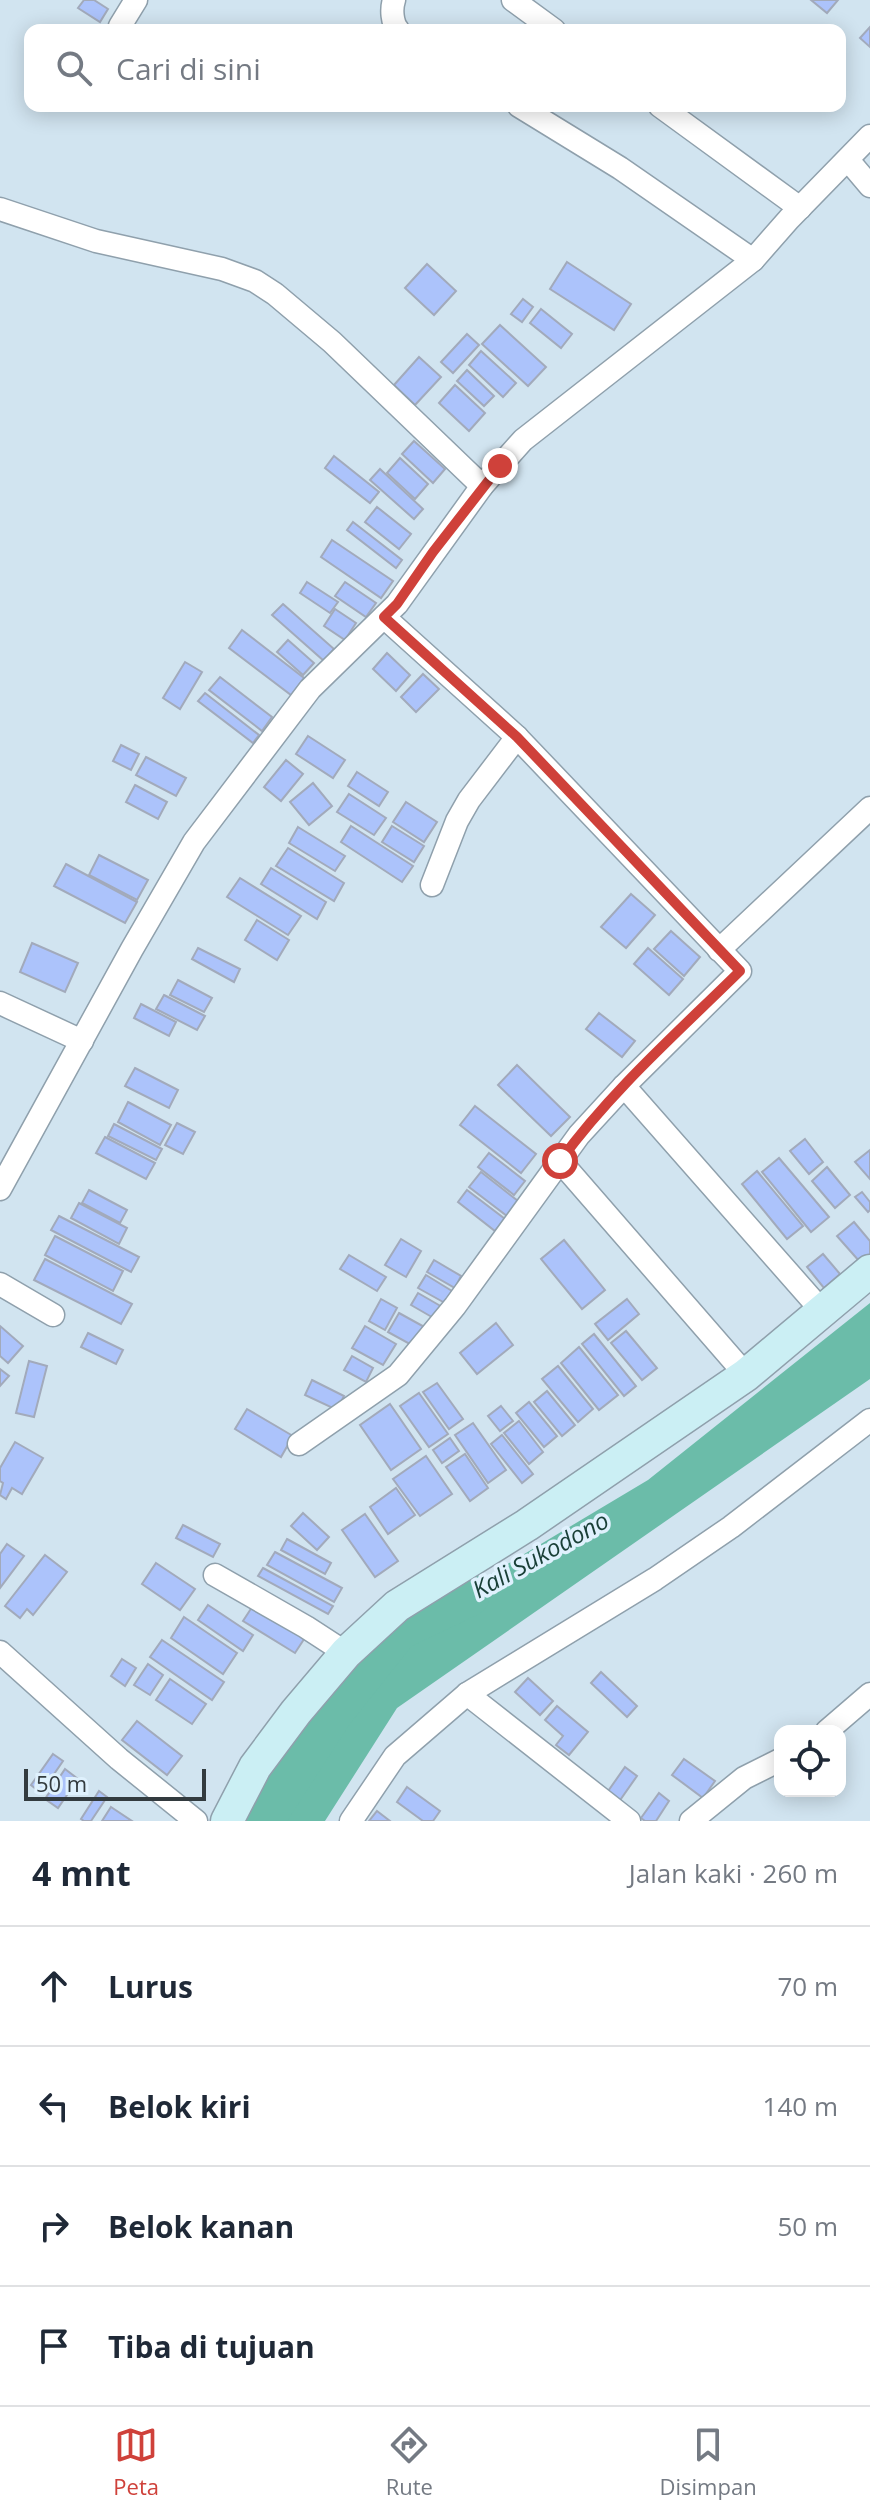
<!DOCTYPE html>
<html lang="id">
<head>
<meta charset="utf-8">
<style>
  :root { --surface:#fff; --page:#f2f2f3; --text:#1f2937; --muted:#747a83; --line:#e0e1e3; --accent:#cf413a }
  body { margin:0; font-family:"Open Sans",sans-serif; background:var(--page); color:var(--text) }
  .controls { position:absolute; right:24px; bottom:24px; display:grid; overflow:hidden; border-radius:16px; box-shadow:0 4px 20px #0003 }
  .controls button { width:72px; height:72px; display:grid; place-items:center; padding:0; border:0; border-bottom:2px solid var(--line); background:var(--surface); color:var(--text); font:40px sans-serif }
  .scale { position:absolute; left:24px; bottom:20px; width:182px; box-sizing:border-box; padding-left:8px; border:4px solid #333b3f; border-top:0; font-size:22px; line-height:28px; white-space:nowrap; color:#333b3f; -webkit-text-stroke:6px #dff1fd; paint-order:stroke }
  .stop { position:absolute; width:24px; height:24px; margin:-18px; border:6px solid #cf413a; border-radius:50%; background:#fff }
  .stop.end { background:#cf413a; border-color:#fff; box-shadow:0 2px 8px #0008 }
  .list { margin:0; padding:0; list-style:none }
  h2 { display:flex; justify-content:space-between; align-items:center; height:104px; margin:0; padding:0 32px; font-size:34px }
  h2 small { font-size:26px; font-weight:400; color:var(--muted) }
  .list li { display:grid; grid-template-columns:52px 1fr auto; gap:24px; align-items:center; box-sizing:border-box; height:120px; padding:0 32px; border-top:2px solid var(--line) }
  .list b { display:block; font-size:30px; white-space:nowrap }
  .list em { font-size:26px; font-style:normal; color:var(--muted) }
  .icon { flex:none; width:44px; height:44px; fill:none; stroke:currentColor; stroke-width:2; stroke-linecap:round; stroke-linejoin:round }
  .map { position:relative; flex:none; width:870px; height:1821px; overflow:hidden }
  .search { position:absolute; background:var(--surface); box-shadow:0 4px 20px #0003; left:24px; right:24px; top:24px; height:88px; display:flex; align-items:center; gap:20px; box-sizing:border-box; padding:0 28px; border-radius:16px; color:var(--muted); font-size:30px }
  .sheet { height:584px; background:var(--surface) }
  nav { display:flex; justify-content:space-around; align-items:center; box-sizing:border-box; height:112px; border-top:2px solid var(--line); background:var(--surface); font-size:22px; color:var(--muted) }
  nav a { display:grid; justify-items:center; gap:4px }
  nav .on { color:var(--accent) }
  .map>svg:first-child { display:block }
  .water { fill:#6bbca9 }
  .lines { fill:none; stroke-linecap:round; stroke-linejoin:round }
  .river { stroke:#6bbca9; stroke-width:44 }
  .building { fill:#acc3fb; stroke:#a2aabb; stroke-width:2 }
  .minor-casing { stroke:#8fa0ac; stroke-width:25 }
  .secondary-casing { stroke:#8fa0ac; stroke-width:35 }
  .minor { stroke:#fff; stroke-width:22 }
  .secondary { stroke:#cbeff4; stroke-width:32 }
  .route { stroke:#cf413a; stroke-width:10 }
  .labels { text-anchor:middle; dominant-baseline:central; stroke-width:7; stroke-linejoin:round; paint-order:stroke }
  .water-label { font-size:24px; font-style:italic; fill:#193f37; stroke:#dff1fd }
</style>
</head>
<body>
<div class="map">
<svg width="870" height="1821" viewBox="0 0 870 1821">
  <rect width="100%" height="100%" fill="#d1e4f0"/>
  <path class="water" d="M870,1303V1379L397,1708L325,1821H240L266,1773L417,1618L648,1480Z"/>
  <g class="lines">
    <path class="river" d="M261,1821L332,1711L397,1629L468,1595"/>
  </g>
  <g class="building">
    <path d="M84,0H94L108,9L100,22L78,8Z"/>
    <path d="M811,0H838L827,13Z"/>
    <path d="M870,27V47L860,38Z"/>
    <path d="M567,262L631,304L614,330L550,289Z"/>
    <path d="M427,264L456,291L434,315L405,288Z"/>
    <path d="M523,299L533,307L522,322L511,314Z"/>
    <path d="M541,309L572,334L561,348L530,323Z"/>
    <path d="M500,325L546,367L528,386L482,344Z"/>
    <path d="M467,334L479,345L453,373L441,362Z"/>
    <path d="M481,351L516,383L503,397L469,365Z"/>
    <path d="M419,357L441,377L415,405L394,385Z"/>
    <path d="M467,370L494,396L484,406L457,381Z"/>
    <path d="M455,385L485,413L469,431L439,403Z"/>
    <path d="M414,441L445,469L433,483L402,454Z"/>
    <path d="M334,456L379,492L370,503L325,468Z"/>
    <path d="M400,458L428,484L415,499L387,473Z"/>
    <path d="M380,469L423,509L414,519L370,480Z"/>
    <path d="M377,507L411,534L399,549L365,522Z"/>
    <path d="M353,522L402,560L396,568L347,530Z"/>
    <path d="M332,540L393,581L381,598L321,557Z"/>
    <path d="M307,582L338,602L330,613L300,593Z"/>
    <path d="M345,582L376,603L366,617L335,596Z"/>
    <path d="M283,604L334,649L324,661L272,615Z"/>
    <path d="M335,609L356,623L345,640L324,626Z"/>
    <path d="M242,630L304,678L291,695L229,648Z"/>
    <path d="M288,640L314,663L303,675L277,652Z"/>
    <path d="M387,653L410,675L396,691L373,669Z"/>
    <path d="M185,662L202,672L180,709L163,698Z"/>
    <path d="M423,674L439,689L416,712L401,697Z"/>
    <path d="M220,677L272,717L262,731L209,690Z"/>
    <path d="M205,693L259,735L253,743L198,701Z"/>
    <path d="M308,736L345,760L333,778L296,754Z"/>
    <path d="M121,745L139,754L131,770L113,761Z"/>
    <path d="M146,757L186,778L176,796L136,775Z"/>
    <path d="M286,760L303,774L281,801L264,787Z"/>
    <path d="M357,772L388,792L379,806L348,786Z"/>
    <path d="M313,783L332,806L309,825L290,802Z"/>
    <path d="M135,785L167,802L158,819L126,802Z"/>
    <path d="M349,794L386,818L374,835L337,812Z"/>
    <path d="M406,802L437,822L424,842L393,822Z"/>
    <path d="M351,826L413,866L402,882L341,842Z"/>
    <path d="M392,826L424,846L414,862L382,842Z"/>
    <path d="M298,827L345,856L335,871L289,843Z"/>
    <path d="M288,848L344,883L334,901L276,866Z"/>
    <path d="M99,855L148,880L137,900L89,875Z"/>
    <path d="M66,864L137,902L125,923L54,886Z"/>
    <path d="M271,868L326,902L317,919L261,884Z"/>
    <path d="M240,878L301,916L288,935L227,897Z"/>
    <path d="M631,894L655,915L626,948L601,927Z"/>
    <path d="M257,920L289,940L277,960L245,940Z"/>
    <path d="M671,931L700,957L684,976L654,949Z"/>
    <path d="M32,943L78,963L65,992L20,972Z"/>
    <path d="M198,948L240,969L234,982L192,959Z"/>
    <path d="M648,948L683,979L669,995L634,964Z"/>
    <path d="M178,980L212,998L204,1012L170,995Z"/>
    <path d="M164,995L205,1016L197,1030L156,1009Z"/>
    <path d="M141,1004L176,1022L169,1036L134,1018Z"/>
    <path d="M599,1013L635,1041L622,1057L586,1029Z"/>
    <path d="M517,1065L570,1117L551,1136L498,1085Z"/>
    <path d="M135,1068L178,1090L169,1108L125,1086Z"/>
    <path d="M128,1102L171,1125L160,1145L118,1122Z"/>
    <path d="M475,1106L536,1154L521,1173L460,1125Z"/>
    <path d="M177,1123L195,1132L183,1154L165,1145Z"/>
    <path d="M114,1124L162,1149L156,1160L108,1136Z"/>
    <path d="M105,1137L155,1163L146,1179L96,1153Z"/>
    <path d="M805,1139L823,1162L809,1174L790,1151Z"/>
    <path d="M870,1150V1179L855,1162Z"/>
    <path d="M489,1153L525,1181L514,1195L478,1167Z"/>
    <path d="M779,1158L829,1217L811,1232L762,1172Z"/>
    <path d="M827,1167L850,1195L835,1208L812,1181Z"/>
    <path d="M757,1171L803,1226L787,1239L742,1184Z"/>
    <path d="M481,1172L518,1201L507,1216L469,1187Z"/>
    <path d="M89,1190L127,1210L120,1223L82,1203Z"/>
    <path d="M467,1190L505,1219L495,1231L458,1202Z"/>
    <path d="M862,1192L870,1202V1210L868,1212L855,1197Z"/>
    <path d="M79,1203L127,1228L119,1244L71,1218Z"/>
    <path d="M59,1216L139,1257L131,1272L51,1230Z"/>
    <path d="M854,1222L870,1241V1254L860,1262L837,1236Z"/>
    <path d="M55,1236L123,1271L113,1291L45,1255Z"/>
    <path d="M401,1239L421,1251L406,1277L385,1265Z"/>
    <path d="M564,1240L605,1290L582,1309L541,1259Z"/>
    <path d="M823,1254L840,1274L824,1288L807,1267Z"/>
    <path d="M349,1255L386,1277L377,1291L340,1269Z"/>
    <path d="M45,1259L132,1304L121,1324L34,1280Z"/>
    <path d="M434,1260L461,1276L455,1288L427,1272Z"/>
    <path d="M426,1275L452,1291L445,1303L418,1288Z"/>
    <path d="M418,1293L444,1308L437,1320L411,1305Z"/>
    <path d="M381,1299L397,1308L385,1330L369,1321Z"/>
    <path d="M627,1299L639,1314L608,1340L595,1324Z"/>
    <path d="M399,1313L428,1329L417,1348L388,1332Z"/>
    <path d="M496,1323L513,1345L477,1374L460,1353Z"/>
    <path d="M0,1326L23,1346L8,1363L0,1356Z"/>
    <path d="M365,1326L396,1344L383,1365L352,1348Z"/>
    <path d="M626,1331L657,1368L642,1380L611,1343Z"/>
    <path d="M88,1333L123,1350L116,1364L81,1347Z"/>
    <path d="M594,1334L636,1386L624,1396L582,1344Z"/>
    <path d="M579,1347L618,1395L599,1410L561,1363Z"/>
    <path d="M352,1356L373,1368L366,1382L344,1370Z"/>
    <path d="M29,1361L47,1366L34,1417L16,1413Z"/>
    <path d="M558,1366L593,1409L578,1422L542,1379Z"/>
    <path d="M0,1369L9,1376L0,1386Z"/>
    <path d="M312,1380L344,1396L337,1410L305,1395Z"/>
    <path d="M437,1383L463,1419L449,1429L423,1392Z"/>
    <path d="M547,1391L575,1425L562,1436L534,1402Z"/>
    <path d="M419,1393L448,1434L429,1447L400,1406Z"/>
    <path d="M529,1402L557,1436L544,1447L516,1413Z"/>
    <path d="M390,1404L421,1449L391,1470L360,1425Z"/>
    <path d="M501,1406L513,1421L500,1431L488,1416Z"/>
    <path d="M247,1409L293,1436L281,1457L235,1429Z"/>
    <path d="M519,1421L543,1452L529,1464L504,1433Z"/>
    <path d="M473,1423L506,1470L488,1483L455,1435Z"/>
    <path d="M502,1435L533,1474L522,1483L491,1444Z"/>
    <path d="M450,1438L459,1451L442,1463L433,1450Z"/>
    <path d="M15,1442L43,1458L22,1494L12,1488L6,1499L0,1495L3,1483L0,1481V1468Z"/>
    <path d="M465,1454L488,1488L470,1501L446,1467Z"/>
    <path d="M426,1456L452,1494L420,1516L393,1479Z"/>
    <path d="M396,1488L415,1515L388,1534L370,1507Z"/>
    <path d="M303,1513L329,1537L317,1550L291,1526Z"/>
    <path d="M365,1514L398,1561L375,1577L342,1530Z"/>
    <path d="M183,1525L220,1544L213,1557L176,1538Z"/>
    <path d="M287,1539L331,1563L325,1574L281,1550Z"/>
    <path d="M7,1544L24,1556L0,1588V1554Z"/>
    <path d="M275,1552L342,1588L334,1602L267,1565Z"/>
    <path d="M45,1555L67,1572L33,1615L27,1609L20,1618L5,1606Z"/>
    <path d="M156,1563L195,1589L180,1610L142,1584Z"/>
    <path d="M263,1568L333,1606L328,1614L258,1576Z"/>
    <path d="M256,1601L308,1633L295,1653L243,1621Z"/>
    <path d="M208,1605L253,1635L243,1651L198,1620Z"/>
    <path d="M184,1617L237,1653L223,1674L171,1638Z"/>
    <path d="M162,1640L224,1682L212,1700L150,1657Z"/>
    <path d="M122,1659L136,1668L125,1686L111,1676Z"/>
    <path d="M148,1664L163,1675L150,1695L134,1685Z"/>
    <path d="M601,1672L637,1706L627,1717L591,1683Z"/>
    <path d="M528,1678L553,1701L540,1715L515,1692Z"/>
    <path d="M170,1679L206,1704L192,1724L156,1700Z"/>
    <path d="M557,1706L588,1732L569,1755L556,1745L563,1736L545,1720Z"/>
    <path d="M137,1721L182,1756L167,1775L122,1740Z"/>
    <path d="M53,1754L63,1761L41,1793L31,1785Z"/>
    <path d="M684,1759L715,1781L703,1798L672,1775Z"/>
    <path d="M625,1767L637,1776L618,1803L606,1794Z"/>
    <path d="M65,1769L78,1779L58,1808L45,1799Z"/>
    <path d="M407,1787L440,1811L433,1821H423L397,1802Z"/>
    <path d="M99,1791L107,1797L91,1821H84L81,1819Z"/>
    <path d="M659,1793L669,1801L656,1821H645L641,1818Z"/>
    <path d="M111,1807L132,1821H102Z"/>
    <path d="M377,1811L390,1821H369Z"/>
  </g>
  <g class="lines">
    <g class="minor-casing">
      <g id="minor">
        <path d="M394,0C391,9 392,23 398,30"/>
        <path d="M513,0L554,30"/>
        <path d="M120,26L136,0"/>
        <path d="M519,106L620,168L753,260"/>
        <path d="M660,106L800,208"/>
        <path d="M848,160L870,186"/>
        <path d="M0,209L96,241L222,269L255,281L275,294L332,342L482,486"/>
        <path d="M432,885L457,821L469,800L517,737"/>
        <path d="M719,950L870,808"/>
        <path d="M0,1003L82,1041"/>
        <path d="M624,1086L822,1311"/>
        <path d="M560,1161L746,1375"/>
        <path d="M0,1189L132,949L194,842L310,689L397,604L482,486L523,440L753,260L789,219L870,136"/>
        <path d="M0,1284L53,1315"/>
        <path d="M299,1444L398,1375L455,1306L579,1135L624,1086L740,971L517,737L384,617"/>
        <path d="M215,1575L306,1627L346,1653"/>
        <path d="M0,1652L119,1759L196,1821"/>
        <path d="M467,1694L629,1821"/>
        <path d="M827,1731L870,1694"/>
        <path d="M351,1821L395,1756L467,1694L655,1579L731,1527L870,1420"/>
        <path d="M691,1821L744,1778L780,1760"/>
      </g>
    </g>
    <g class="secondary-casing">
      <path id="secondary" d="M227,1821L255,1767L296,1712L346,1653L397,1606L527,1525L746,1375L870,1271"/>
    </g>
    <use href="#minor" class="minor"/>
    <use href="#secondary" class="secondary"/>
  </g>
  <g class="lines">
    <path class="route" d="M500,466L433,552L397,604L384,617L517,737L740,971C678,1032 611,1091 560,1161"/>
  </g>
  <g class="labels">
    <g class="water-label">
      <text transform="translate(540 1554) rotate(-29)">Kali Sukodono</text>
    </g>
  </g>
</svg>
<div class="controls">
<button><svg class="icon" aria-label="locate" viewBox="0 0 24 24"><circle cx="12" cy="12" r="6"/><path d="M12 2v4M12 18v4M2 12h4M18 12h4"/></svg></button>
</div>
<div class="scale">50 m</div>
<div class="stop" style="left:560px;top:1161px"></div>
<div class="stop end" style="left:500px;top:466px"></div>
<div class="search"><svg class="icon" aria-label="search" viewBox="0 0 24 24"><circle cx="10" cy="10" r="6"/><path d="M15 15l6 6"/></svg>Cari di sini</div>
</div>
<section class="sheet">
<h2>4 mnt<small>Jalan kaki · 260 m</small></h2>
<ul class="list">
<li><svg class="icon" aria-label="ahead" viewBox="0 0 24 24"><path d="M12 20V5M6 11l6-6 6 6"/></svg><div><b>Lurus</b></div><em>70 m</em></li>
<li><svg class="icon" aria-label="left" viewBox="0 0 24 24"><path d="M17 20v-9H6M10 6l-5 5 5 5"/></svg><div><b>Belok kiri</b></div><em>140 m</em></li>
<li><svg class="icon" aria-label="right" viewBox="0 0 24 24"><path d="M7 20v-9h11M14 6l5 5-5 5"/></svg><div><b>Belok kanan</b></div><em>50 m</em></li>
<li><svg class="icon" aria-label="arrive" viewBox="0 0 24 24"><path d="M6 21V4h12l-3 4 3 4H6"/></svg><div><b>Tiba di tujuan</b></div></li>
</ul>
</section>
<nav>
<a class="on"><svg class="icon" aria-label="map" viewBox="0 0 24 24"><path d="M3 6l6-2 6 2 6-2v14l-6 2-6-2-6 2zM9 4v14M15 6v14"/></svg>Peta</a>
<a><svg class="icon" aria-label="directions" viewBox="0 0 24 24"><path d="M12 3l9 9-9 9-9-9zM9 14v-3h6M13 9l2 2-2 2"/></svg>Rute</a>
<a><svg class="icon" aria-label="saved" viewBox="0 0 24 24"><path d="M7 4h10v16l-5-4-5 4z"/></svg>Disimpan</a>
</nav>
</body>
</html>
